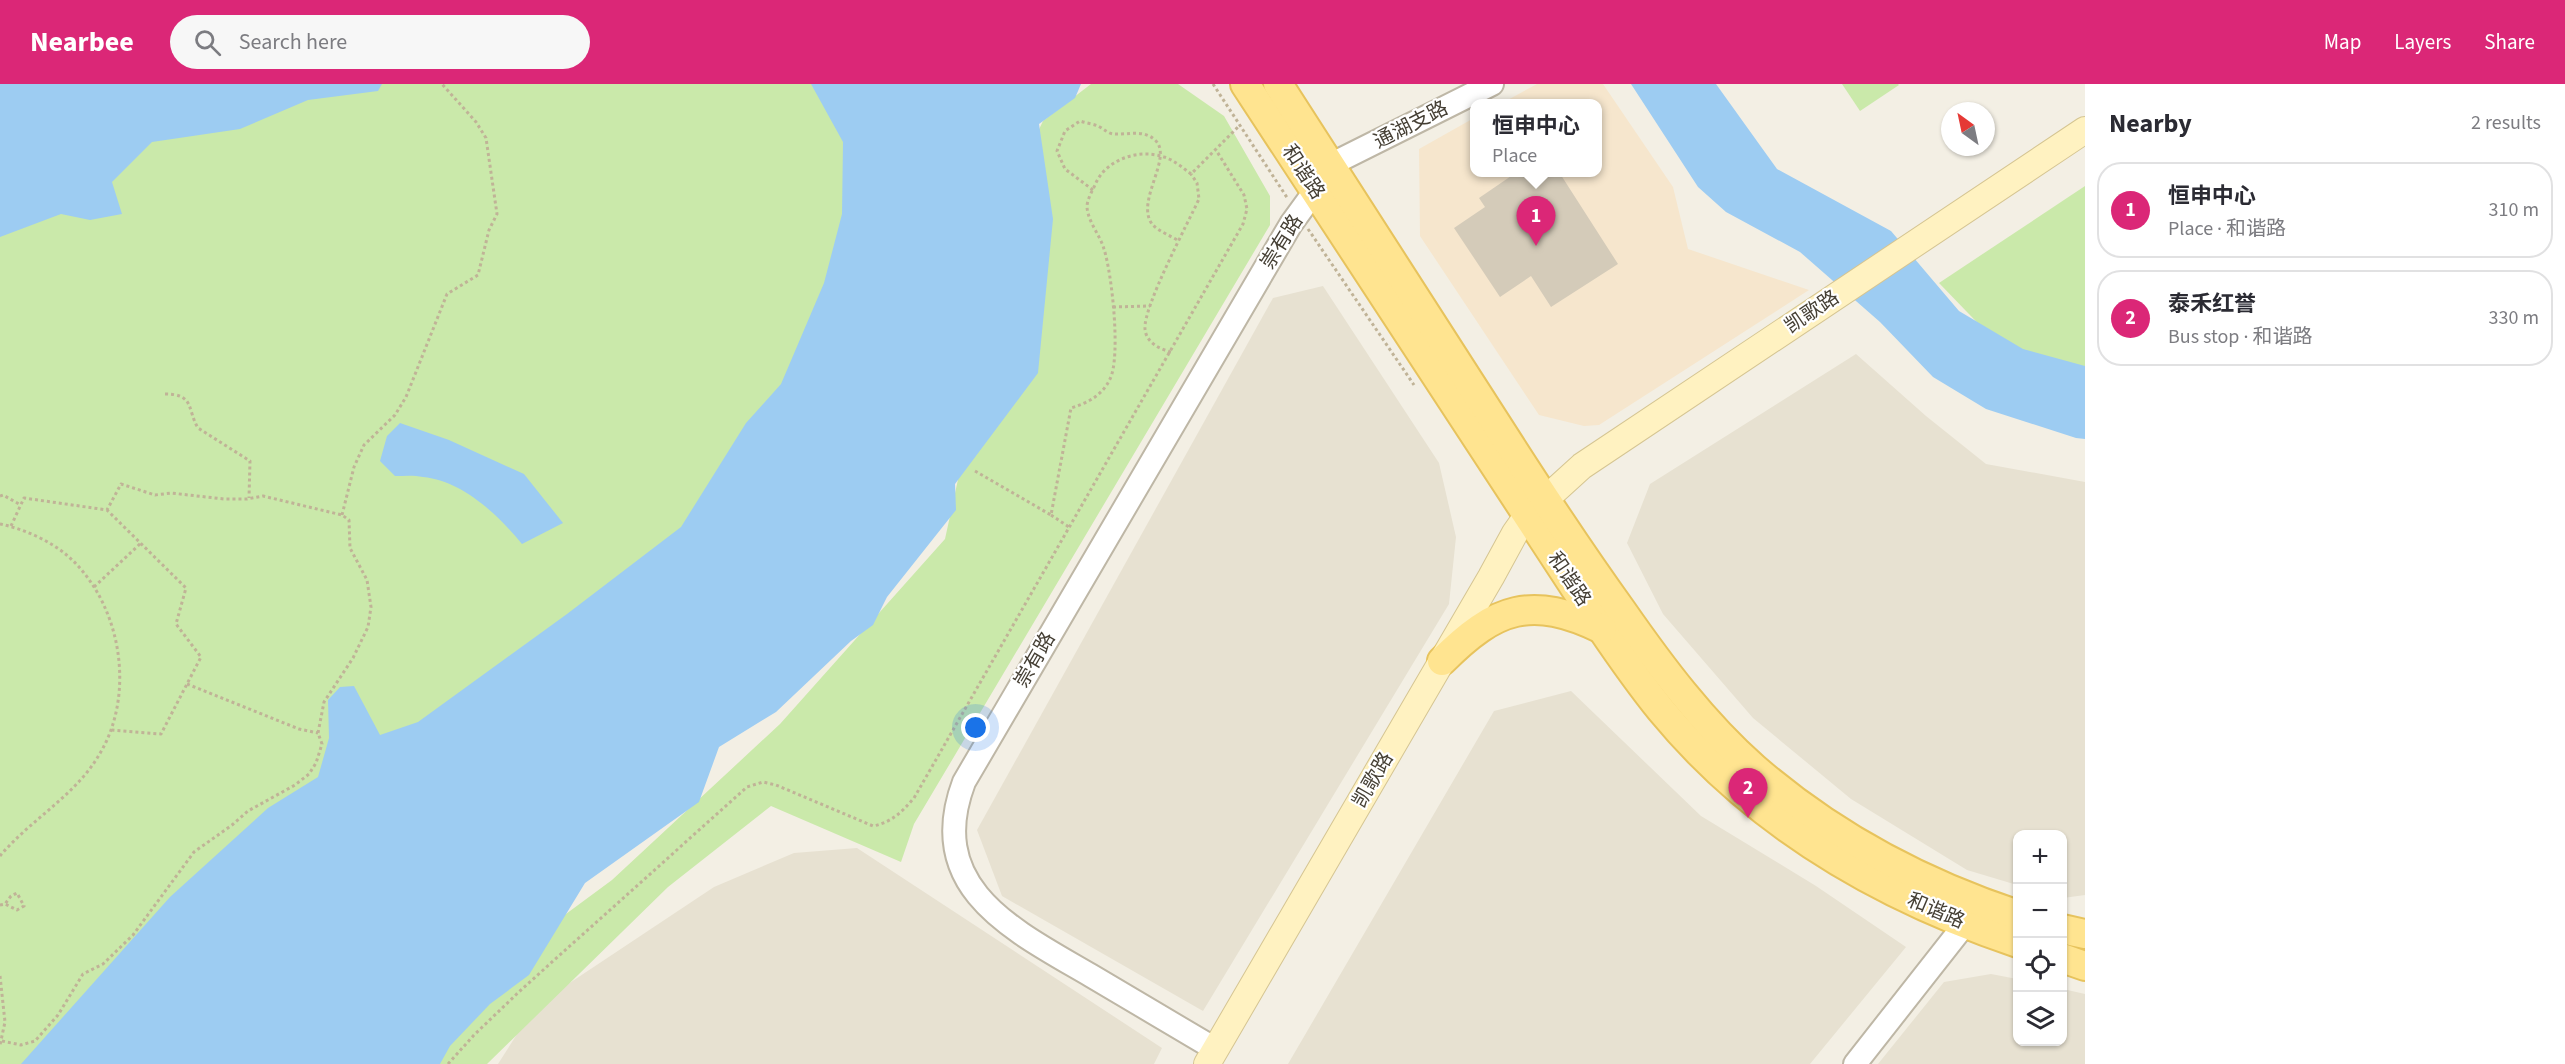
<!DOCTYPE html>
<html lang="en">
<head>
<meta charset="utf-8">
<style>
  :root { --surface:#fff; --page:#f7f7f7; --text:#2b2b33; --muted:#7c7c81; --line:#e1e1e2; --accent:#db2777 }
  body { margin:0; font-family:"Source Sans 3","Noto Sans SC",sans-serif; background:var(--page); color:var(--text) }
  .controls { position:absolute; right:18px; bottom:18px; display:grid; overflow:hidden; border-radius:12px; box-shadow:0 2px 4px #0004 }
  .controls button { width:54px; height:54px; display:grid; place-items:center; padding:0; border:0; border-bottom:2px solid var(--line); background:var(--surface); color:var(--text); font:30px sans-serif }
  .compass { position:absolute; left:1941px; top:18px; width:54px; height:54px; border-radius:50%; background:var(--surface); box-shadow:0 2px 4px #0004; rotate:327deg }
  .you { position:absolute; left:976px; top:644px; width:21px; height:21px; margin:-15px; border:4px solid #fff; border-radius:50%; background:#1a73e8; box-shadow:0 0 0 9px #1a73e833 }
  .badge { display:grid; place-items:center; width:39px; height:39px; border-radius:50%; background:var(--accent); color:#fff; font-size:20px; font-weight:700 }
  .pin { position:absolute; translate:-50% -50px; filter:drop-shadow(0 2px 3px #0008) }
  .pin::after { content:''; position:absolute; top:32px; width:21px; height:18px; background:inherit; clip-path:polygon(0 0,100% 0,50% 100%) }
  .popup { position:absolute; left:1470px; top:15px; width:132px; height:78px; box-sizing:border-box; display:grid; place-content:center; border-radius:12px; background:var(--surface); filter:drop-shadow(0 2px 4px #0005); font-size:20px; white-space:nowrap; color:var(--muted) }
  .popup b { font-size:22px; color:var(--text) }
  .popup::after { content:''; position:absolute; left:50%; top:100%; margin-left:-12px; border:12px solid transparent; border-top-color:var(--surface) }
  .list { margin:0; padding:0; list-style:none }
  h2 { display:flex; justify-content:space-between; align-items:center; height:78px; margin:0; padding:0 24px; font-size:26px }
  h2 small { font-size:20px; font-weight:400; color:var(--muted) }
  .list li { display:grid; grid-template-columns:39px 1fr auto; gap:18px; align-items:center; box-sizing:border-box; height:96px; margin:0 12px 12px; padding:0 12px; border:2px solid var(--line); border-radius:24px }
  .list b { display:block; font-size:22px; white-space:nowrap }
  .list p { margin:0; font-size:20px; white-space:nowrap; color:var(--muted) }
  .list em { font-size:20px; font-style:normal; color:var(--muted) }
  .icon { flex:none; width:33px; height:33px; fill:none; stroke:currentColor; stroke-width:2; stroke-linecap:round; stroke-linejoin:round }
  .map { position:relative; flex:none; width:2085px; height:980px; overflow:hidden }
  header { display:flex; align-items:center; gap:36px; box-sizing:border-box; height:84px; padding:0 30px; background:var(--accent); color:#fff }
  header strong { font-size:28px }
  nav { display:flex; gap:33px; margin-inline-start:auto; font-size:21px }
  .search { width:420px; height:54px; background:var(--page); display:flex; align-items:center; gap:15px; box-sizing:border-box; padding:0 21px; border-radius:33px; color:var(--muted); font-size:22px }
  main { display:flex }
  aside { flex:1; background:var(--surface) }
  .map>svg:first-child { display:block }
  .residential { fill:#e7e1d1 }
  .commercial { fill:#f6e6cd }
  .green { fill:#cae9aa }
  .water { fill:#9dccf2 }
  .building { fill:#d4cbb9 }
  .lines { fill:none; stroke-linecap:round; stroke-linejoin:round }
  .tertiary-casing { stroke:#beb7a6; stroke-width:26 }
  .secondary-casing { stroke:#d5c592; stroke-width:28 }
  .primary-casing { stroke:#e7c35d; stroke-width:32 }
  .path { stroke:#c0b397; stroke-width:3; stroke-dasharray:3 3; stroke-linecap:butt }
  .tertiary { stroke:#fff; stroke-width:22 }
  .secondary { stroke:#fff2c1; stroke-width:26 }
  .primary { stroke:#ffe490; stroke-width:28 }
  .labels { text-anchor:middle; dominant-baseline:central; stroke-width:4.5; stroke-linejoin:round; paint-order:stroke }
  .street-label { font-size:20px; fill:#453f34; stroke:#fff }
</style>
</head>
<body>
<header>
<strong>Nearbee</strong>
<div class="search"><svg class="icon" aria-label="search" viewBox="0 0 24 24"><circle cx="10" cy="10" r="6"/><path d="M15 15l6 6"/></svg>Search here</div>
<nav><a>Map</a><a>Layers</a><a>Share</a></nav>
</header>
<main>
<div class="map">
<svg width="2085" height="980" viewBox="0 0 2085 980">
  <rect width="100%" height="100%" fill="#f3efe4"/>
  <g class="residential">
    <path d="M1323,202L1439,379L1456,453L1449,520L1203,927L1002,812L977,746L1273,214Z"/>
    <path d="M1856,270L1926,332L1986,380L2085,398V811L2063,814L2062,750H2018L2017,801L1967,786L1851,715L1753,634L1663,530L1627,459L1650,400Z"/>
    <path d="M1571,607L1701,732L1816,802L1906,863L1810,980H1288L1494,627Z"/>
    <path d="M857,764L1162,964L1154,980H498L535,922L714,803L794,769Z"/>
    <path d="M1991,890L2017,895L2018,958H2062L2063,905L2085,910V980H1878L1944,898Z"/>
  </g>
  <path class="commercial" d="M1537,0H1603L1673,103L1688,165L1809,206L1599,341L1584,342L1539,331L1420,152L1419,65L1474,34V88H1598V20L1502,19Z"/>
  <g class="green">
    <path d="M244,0H840L864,25L826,304L605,558L80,980H0V122Z"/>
    <path d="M1091,0H1178L1224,32L1270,112V141L914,740L901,778L771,722L668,803L487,980H389L448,917L612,796L780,640L945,455L1031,62L1043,37Z"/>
    <path d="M1842,0H1898L1899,1L1860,27Z"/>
    <path d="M2085,102V292L1996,258L1939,199Z"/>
  </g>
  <g class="water">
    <path d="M0,0H382L378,7L308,16L240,45L152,58L112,98L122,130L90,136L61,130L0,153Z"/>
    <path d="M811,0H1081L1075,14L1039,40L1053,135L1038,289L955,400L956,426L887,513L873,541L851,557L776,628L719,663L699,718L585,799L529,891L490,920L450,962L440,980H21L170,813L268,724L318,693L329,654L328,616L340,603L354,602L380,651L418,638L567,530L681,443L746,339L781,300L824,199L842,130L843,58Z"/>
    <path d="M1631,0H1716L1777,85L1891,147L1959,227L2023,265L2085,282V355L2076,354L1986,325L1933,293L1880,238L1800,168L1726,128L1698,103Z"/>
    <path d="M400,339L449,356L524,390L563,439L522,460C498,431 463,397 423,393C414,391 404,392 395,392L380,377L387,352Z"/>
  </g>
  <path class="building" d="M1517,88H1559L1618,180L1551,223L1531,192L1500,213L1454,144L1485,123L1479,114Z"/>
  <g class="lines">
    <g class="tertiary-casing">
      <g id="tertiary">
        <path d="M1330,81L1492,0"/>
        <path d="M1215,965C1173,940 1132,916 1090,891C1013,846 924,804 964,698L1291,140L1315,107"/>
        <path d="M1855,980L1965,840"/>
      </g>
    </g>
    <g class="secondary-casing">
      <path id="secondary" d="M1207,980L1491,493L1515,449L1527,432L1582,382L2085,46"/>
    </g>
    <g class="primary-casing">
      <g id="primary">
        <path d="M1245,0L1602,545C1621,573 1640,600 1661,626C1754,739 1881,813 2018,859"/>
        <path d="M1278,0C1355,120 1433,241 1510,361C1546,417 1583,473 1622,527C1661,583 1703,639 1754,684C1831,751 1921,799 2018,831"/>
        <path d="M1442,577C1496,523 1531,511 1602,545"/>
        <path d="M2062,845L2085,850"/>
        <path d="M2062,874L2085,882"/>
      </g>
    </g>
    <g class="path">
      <path d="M1213,0L1288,115"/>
      <path d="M1093,106L1065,85L1057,67L1065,47L1080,37C1086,39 1093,40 1098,42C1104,45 1109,50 1114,50C1128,51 1143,45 1155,56C1174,73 1135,117 1152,140C1158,147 1171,152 1179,157"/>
      <path d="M1308,145L1414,301"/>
      <path d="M1113,223L1150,222"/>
      <path d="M1171,268C1159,265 1146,258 1145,245C1143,223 1188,139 1199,115L1197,99L1191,90"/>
      <path d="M165,310C195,310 187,326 198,344L250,377L249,414"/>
      <path d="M975,387L1051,431L1071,324C1087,319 1102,312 1110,295C1121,273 1112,190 1104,165C1100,151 1088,138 1087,123C1087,116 1092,107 1095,101C1105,76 1138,64 1164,73C1174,76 1183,84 1191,90L1240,41"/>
      <path d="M0,412L3,411L19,420"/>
      <path d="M342,431L354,383L364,361L395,331L406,313L447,210L478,191L489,146L497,130L486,54L476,38L442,0"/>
      <path d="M1051,431L1069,443"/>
      <path d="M0,440C24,445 51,457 69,473C122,521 136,611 99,671C75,712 30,736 0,772"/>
      <path d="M11,442L24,414L107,426L186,504L176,540L201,573L161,650L110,646"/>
      <path d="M94,503L141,459"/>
      <path d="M187,600L299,645L318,649"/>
      <path d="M0,821L5,820L17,826L24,822L17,809L11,812L5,820"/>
      <path d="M0,892L5,938L0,961"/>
      <path d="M2,957L21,961L35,957L58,931L83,890L103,880L133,851L194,768L232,741L248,727L295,701L309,690L316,679L322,660L318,649L324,618L353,574L368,543L371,523L367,496L350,464L349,436L342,431L263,412L247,415H224L171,409L155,411L121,400L107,426"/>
      <path d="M448,980L474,951L522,905L747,703L763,698L776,701L873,742C892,738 902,728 914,714L1243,140L1247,125L1244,111L1216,66"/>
    </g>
    <use href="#tertiary" class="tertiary"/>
    <use href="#secondary" class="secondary"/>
    <use href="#primary" class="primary"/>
  </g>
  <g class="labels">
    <g class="street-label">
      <text transform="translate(1411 41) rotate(-27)">通湖支路</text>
      <text transform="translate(1303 88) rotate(57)">和谐路</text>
      <text transform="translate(1282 158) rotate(-58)">崇有路</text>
      <text transform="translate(1812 228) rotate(-34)">凯歌路</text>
      <text transform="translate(1569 495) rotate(56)">和谐路</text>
      <text transform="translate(1035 576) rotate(-60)">崇有路</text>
      <text transform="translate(1373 696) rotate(-60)">凯歌路</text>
      <text transform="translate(1936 827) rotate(23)">和谐路</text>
    </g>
  </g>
</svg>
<div class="controls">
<button>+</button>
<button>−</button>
<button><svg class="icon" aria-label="locate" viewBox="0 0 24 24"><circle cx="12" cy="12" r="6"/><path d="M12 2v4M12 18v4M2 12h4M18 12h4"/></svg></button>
<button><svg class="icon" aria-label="layers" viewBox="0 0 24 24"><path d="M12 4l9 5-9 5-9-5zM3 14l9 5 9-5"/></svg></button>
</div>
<svg class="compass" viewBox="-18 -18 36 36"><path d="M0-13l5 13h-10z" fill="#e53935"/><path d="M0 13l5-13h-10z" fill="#7c7c81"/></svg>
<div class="you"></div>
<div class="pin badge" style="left:1536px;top:162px">1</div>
<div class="popup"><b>恒申中心</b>Place</div>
<div class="pin badge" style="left:1748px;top:734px">2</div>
</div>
<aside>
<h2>Nearby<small>2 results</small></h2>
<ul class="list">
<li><span class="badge">1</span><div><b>恒申中心</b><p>Place · 和谐路</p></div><em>310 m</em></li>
<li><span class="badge">2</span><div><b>泰禾红誉</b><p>Bus stop · 和谐路</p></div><em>330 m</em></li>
</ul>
</aside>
</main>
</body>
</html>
